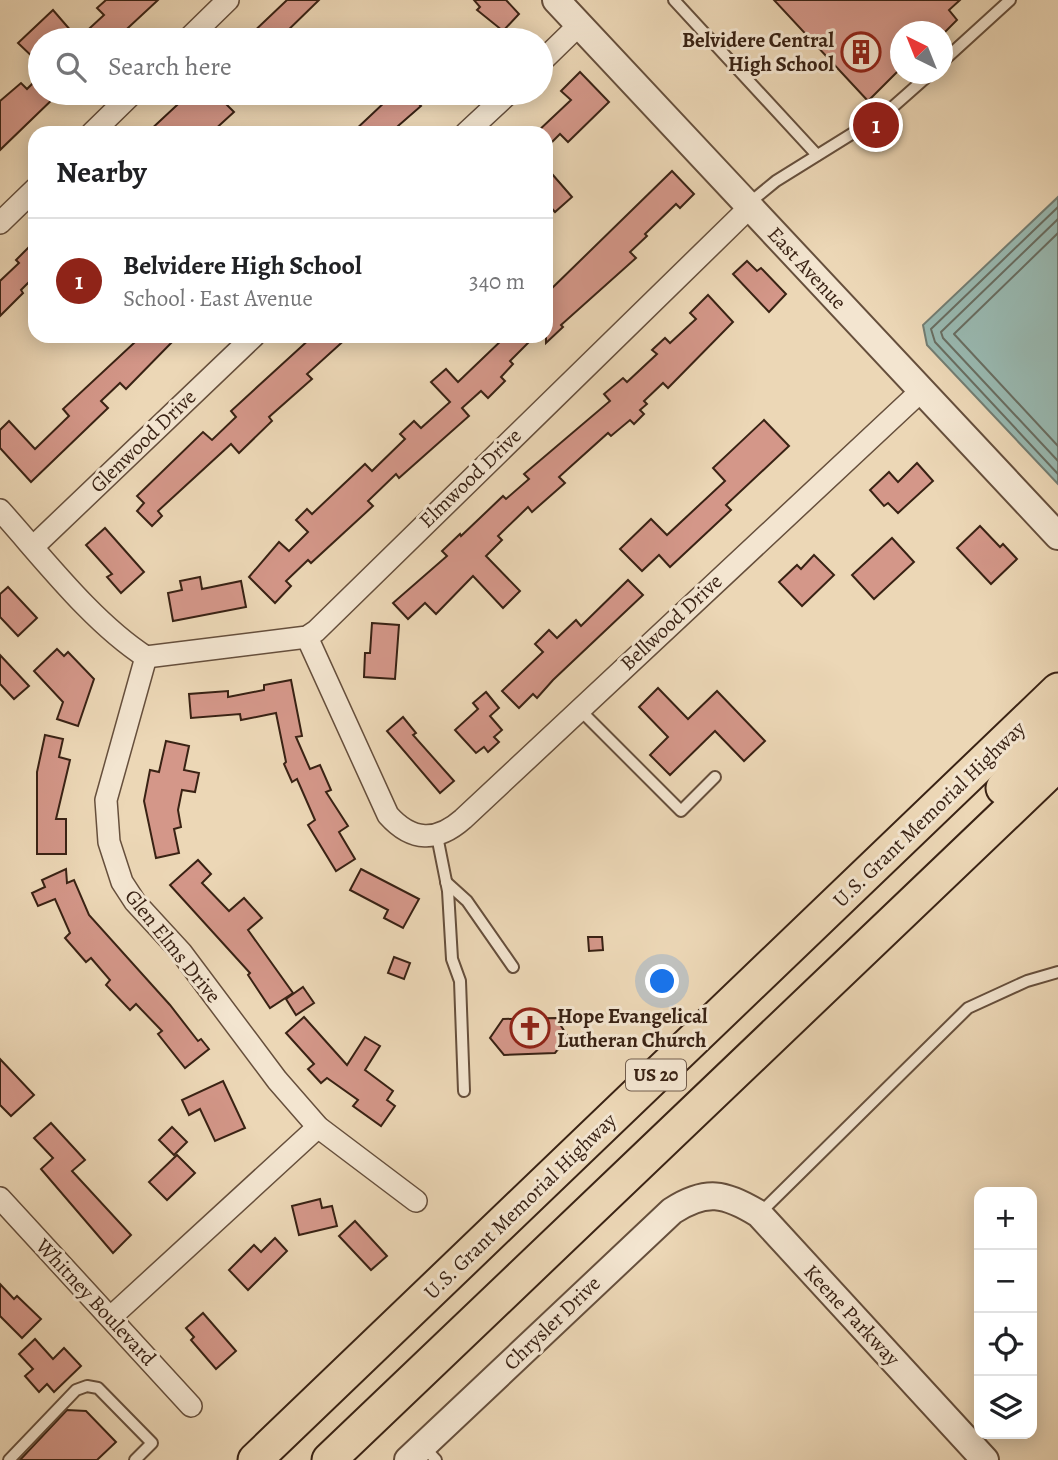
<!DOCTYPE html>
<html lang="en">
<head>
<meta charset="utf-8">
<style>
  :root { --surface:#fff; --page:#f2f2f2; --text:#202124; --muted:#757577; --line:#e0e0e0; --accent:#8f2418 }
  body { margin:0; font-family:Alegreya,serif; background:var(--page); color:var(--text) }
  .controls { position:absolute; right:21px; bottom:21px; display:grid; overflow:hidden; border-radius:14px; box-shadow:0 4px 18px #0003 }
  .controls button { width:63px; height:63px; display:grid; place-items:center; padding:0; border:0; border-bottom:2px solid var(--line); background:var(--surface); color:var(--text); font:35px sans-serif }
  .compass { position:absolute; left:890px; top:21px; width:63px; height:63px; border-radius:50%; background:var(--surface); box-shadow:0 4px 18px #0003; rotate:317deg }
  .you { position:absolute; left:663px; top:982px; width:24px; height:24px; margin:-18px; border:5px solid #fff; border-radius:50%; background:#1a73e8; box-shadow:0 0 0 10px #1a73e833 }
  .badge { display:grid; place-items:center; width:46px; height:46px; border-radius:50%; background:var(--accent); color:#fff; font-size:23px; font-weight:700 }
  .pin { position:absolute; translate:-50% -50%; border:4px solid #fff; box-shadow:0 2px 7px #0006 }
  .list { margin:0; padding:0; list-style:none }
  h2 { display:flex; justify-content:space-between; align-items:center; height:91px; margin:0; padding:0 28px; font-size:30px }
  h2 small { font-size:23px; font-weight:400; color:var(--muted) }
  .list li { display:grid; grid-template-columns:46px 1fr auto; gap:21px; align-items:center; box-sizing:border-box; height:126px; padding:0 28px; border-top:2px solid var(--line) }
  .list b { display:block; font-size:26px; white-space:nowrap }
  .list p { margin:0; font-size:23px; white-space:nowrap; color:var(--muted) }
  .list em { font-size:23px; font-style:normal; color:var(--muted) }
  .icon { flex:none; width:38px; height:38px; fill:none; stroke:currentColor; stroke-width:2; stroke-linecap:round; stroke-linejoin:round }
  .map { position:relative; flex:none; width:1058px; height:1460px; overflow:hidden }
  .search { position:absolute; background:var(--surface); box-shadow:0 4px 18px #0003; left:28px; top:28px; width:525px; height:77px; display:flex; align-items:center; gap:18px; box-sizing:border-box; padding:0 24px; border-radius:38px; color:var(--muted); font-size:26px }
  .panel { position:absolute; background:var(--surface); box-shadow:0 4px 18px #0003; left:28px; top:126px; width:525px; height:217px; border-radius:21px }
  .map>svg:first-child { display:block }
  .water { fill:#99b9b1; stroke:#737d72; stroke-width:2 }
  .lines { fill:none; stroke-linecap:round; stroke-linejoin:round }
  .shore { stroke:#696e62; stroke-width:2 }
  .building { fill:#d49789; stroke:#392214; stroke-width:2 }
  .service-casing { stroke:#664f3c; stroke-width:14 }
  .minor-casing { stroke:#664f3c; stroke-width:24 }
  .tertiary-casing { stroke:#664f3c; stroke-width:30 }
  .primary-casing { stroke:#392214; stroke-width:37 }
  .service { stroke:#f3e5d0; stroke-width:10 }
  .minor { stroke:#f3e5d0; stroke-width:21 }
  .tertiary { stroke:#f3e5d0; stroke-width:26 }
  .primary { stroke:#ecd7b6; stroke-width:33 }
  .labels { text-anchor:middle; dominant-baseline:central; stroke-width:6; stroke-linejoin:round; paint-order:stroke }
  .shield { fill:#f3e5d0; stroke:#715c4c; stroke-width:2 }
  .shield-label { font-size:19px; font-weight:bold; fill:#392214 }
  .poi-label { font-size:21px; font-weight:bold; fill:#392214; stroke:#f3e5d0; text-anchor:end }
  .street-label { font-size:21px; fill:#392214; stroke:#f3e5d0 }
</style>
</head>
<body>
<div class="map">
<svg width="1058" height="1460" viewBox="0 0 1058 1460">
  <rect width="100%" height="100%" fill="#ecd7b6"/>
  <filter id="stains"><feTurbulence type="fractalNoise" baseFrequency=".00286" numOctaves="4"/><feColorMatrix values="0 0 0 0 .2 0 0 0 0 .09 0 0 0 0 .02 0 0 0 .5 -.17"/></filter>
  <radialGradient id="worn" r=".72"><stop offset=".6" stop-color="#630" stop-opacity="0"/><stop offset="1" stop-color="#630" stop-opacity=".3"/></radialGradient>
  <path class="water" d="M1058,197V484L927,345L923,325Z"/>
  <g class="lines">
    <g class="shore">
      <path d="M1058,207L931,329L935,342L1058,474"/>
      <path d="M1058,219L941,332L943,338L1058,461"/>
      <path d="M1058,233L954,334L1058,446"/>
    </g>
  </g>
  <g class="building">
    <path d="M106,0H158L115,40H40V64L18,43L53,10L78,39L104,15L97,8Z"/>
    <path d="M287,0H319L278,40H245Z"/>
    <path d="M474,0H506L519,14L503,31L477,10L480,7Z"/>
    <path d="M774,0H960L949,10L957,20L945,32H900V69L868,101Z"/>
    <path d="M580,72L609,102L568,142L560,134L546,148V133H536L571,100L561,91Z"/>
    <path d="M40,76V93H59L0,150V101L21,83L27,89Z"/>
    <path d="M190,93H215L234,112L211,133H147Z"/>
    <path d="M378,93H426L416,101L421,106L390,133H352L386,101Z"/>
    <path d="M546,167L572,197L555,212L546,202Z"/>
    <path d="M672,171L694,194L680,208L676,204L645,234L647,236L630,252L636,258L561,325L563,327L546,343V294Z"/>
    <path d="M35,241V276L21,290L23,293L0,316V281L19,263L16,260Z"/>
    <path d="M747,261L757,271L761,268L786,294L769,312L733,274Z"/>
    <path d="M708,295L733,322L668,388L663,383L644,401L647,404L640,410L644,414L634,424L630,420L611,436L608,433L559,477L565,483L532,512L528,507L498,536L502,540L486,556L520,591L503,608L473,576L436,614L425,603L408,619L393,603L447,556L442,551L460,534L461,536L503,496L506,499L529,479L524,474L610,401L604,394L623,378L627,382L657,354L652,350L665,338L670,343L696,319L690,313Z"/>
    <path d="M127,336H178L126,389L120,383L101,401L108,408L31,482L0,448V430L9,421L35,449L69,416L63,409L134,343Z"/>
    <path d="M313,336H349L307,374L312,379L269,417L272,421L239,453L231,444L158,511L162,516L152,526L137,511L144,503L137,496L203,432L212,440L236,417L231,411Z"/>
    <path d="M506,336H535L510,361L513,364L501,377L505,381L488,398L481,391L462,408L469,416L399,478L396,474L368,501L373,506L311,563L308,560L286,581L291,586L275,603L249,577L279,542L289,551L308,532L296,520L307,509L312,514L365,464L372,471L405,439L400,434L414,421L421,428L450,402L431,382L446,369L458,382Z"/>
    <path d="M764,420L789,446L726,505L731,510L670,567L659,555L642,571L620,549L651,519L667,535L725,481L713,468Z"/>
    <path d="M917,463L933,481L898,513L888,503L884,506L870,490L889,472L898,482Z"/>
    <path d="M980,526L1000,547L1003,544L1017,559L991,584L957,548Z"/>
    <path d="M105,528L144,572L121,593L107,577L112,574L86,545Z"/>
    <path d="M892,538L914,562L874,599L852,575Z"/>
    <path d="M814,555L834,575L802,606L779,582L797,565L801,569Z"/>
    <path d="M200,577L202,589L241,581L246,607L173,621L168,593L182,590L180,581Z"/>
    <path d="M628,580L643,595L553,680L537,698L533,694L519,708L502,691L543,652L535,644L549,630L557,638L576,620L581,626Z"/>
    <path d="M8,587L37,618L18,636L0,617V594Z"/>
    <path d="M372,623L399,625L395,679L364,677L365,653H370Z"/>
    <path d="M57,649L64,656L68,652L94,679L78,726L57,719L63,702L34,671Z"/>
    <path d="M0,655L29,686L14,699L0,684Z"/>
    <path d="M291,680L302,736L296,737L310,769L320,765L331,790L326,792L348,826L339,832L355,859L336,871L308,825L315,820L297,779L292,782L284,764L286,762L276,713L241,720L240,714L191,718L189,694L228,691V697L264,690V685Z"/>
    <path d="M658,688L688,719L717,691L765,741L744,761L715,731L670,775L650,755L668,737L639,707Z"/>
    <path d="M486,692L499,708L490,716L502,730L494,737L499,742L488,752L484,747L476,753L455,730L478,709L473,703Z"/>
    <path d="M403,717L416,733L413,735L454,781L440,793L387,731Z"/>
    <path d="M45,735L63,739L59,757L70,760L56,819H66V854H37V772Z"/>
    <path d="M166,741L189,746L184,770L199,773L195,792L182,790L178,810L181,827L174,829L179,853L156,858L144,801L150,770L159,772Z"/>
    <path d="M198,860L211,874L202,883L229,911L244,898L262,918L248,930L293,993L270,1008L248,975L250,973L170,885Z"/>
    <path d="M66,869L67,883L74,880L89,915L170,1005L198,1041L201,1039L209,1049L185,1068L158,1034L162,1031L136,1004L130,1010L106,985L110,980L91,958L86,962L65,938L70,933L55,899L38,906L32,893L45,887L42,880Z"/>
    <path d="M361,869L419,899L403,928L384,918L388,910L350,890Z"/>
    <path d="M588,937H602L603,950L589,951Z"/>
    <path d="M394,957L410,963L404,979L388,973Z"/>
    <path d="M303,987L314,1003L296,1015L286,999Z"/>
    <path d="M304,1017L347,1065L365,1037L380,1046L365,1070L393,1091L387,1100L395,1106L381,1126L353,1106L358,1100L327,1078L321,1083L308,1069L314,1064L286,1033Z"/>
    <path d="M556,1018L568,1037L555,1053L504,1055L490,1038L503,1019Z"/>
    <path d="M0,1059L34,1095L11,1116L0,1105Z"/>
    <path d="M223,1081L245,1128L215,1141L200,1109L189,1115L182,1100Z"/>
    <path d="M51,1123L85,1160L72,1171L131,1235L113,1253L41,1169L53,1158L34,1138Z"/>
    <path d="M172,1127L187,1142L174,1155L159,1140Z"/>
    <path d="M177,1155L195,1173L167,1200L149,1182Z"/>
    <path d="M320,1199L322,1208L332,1206L337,1226L299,1235L292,1206Z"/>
    <path d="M355,1221L387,1256L371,1270L339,1236Z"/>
    <path d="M275,1238L287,1251L248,1290L229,1270L254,1245L261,1252Z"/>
    <path d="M0,1284L14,1299L17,1296L41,1319L22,1338L0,1316Z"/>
    <path d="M203,1313L236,1351L216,1369L191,1340L194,1337L186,1328Z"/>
    <path d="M35,1339L53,1359L64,1348L81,1366L54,1392L47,1384L39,1392L25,1376L33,1369L19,1354Z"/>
    <path d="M67,1410L86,1411L116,1442L97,1460H20Z"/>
  </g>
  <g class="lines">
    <g class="service-casing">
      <g id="service">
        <path d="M674,0L817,155"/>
        <path d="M942,62L1010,0"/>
        <path d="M748,204L776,181L887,112L930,74"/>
        <path d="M578,708L681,811L715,777"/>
        <path d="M437,836L448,891L452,959L460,981L464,1091"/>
        <path d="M446,882L467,901L513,967"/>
        <path d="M760,1213L968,1008L1027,981L1058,972"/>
        <path d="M423,1446L436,1460"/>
        <path d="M9,1460L76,1390L87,1386L98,1388L152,1443L135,1460"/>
      </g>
    </g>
    <g class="minor-casing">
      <g id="minor">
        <path d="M187,40L228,0"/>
        <path d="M541,62L579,25"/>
        <path d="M92,133L133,93"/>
        <path d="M466,133L509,93"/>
        <path d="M0,223L35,189"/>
        <path d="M0,510C44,559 92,622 146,657"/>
        <path d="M33,547L254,336"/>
        <path d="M307,637L388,815C412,842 437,842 463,819L921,391"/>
        <path d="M146,657L307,637L316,631L750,207"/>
        <path d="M146,657L106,800L109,842L122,882L135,902L181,952L277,1080L318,1127L416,1201"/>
        <path d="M0,1198L191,1406"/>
        <path d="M111,1317L318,1127"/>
      </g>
    </g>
    <g class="tertiary-casing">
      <g id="tertiary">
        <path d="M556,0L1058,536"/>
        <path d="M408,1460L672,1211C706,1189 725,1193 759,1214L985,1460"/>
      </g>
    </g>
    <g class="primary-casing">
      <g id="primary">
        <path d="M1003,788L1058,729"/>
        <path d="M255,1460L1058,690"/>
        <path d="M329,1460L1058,764"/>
      </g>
    </g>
    <use href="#service" class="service"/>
    <use href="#minor" class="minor"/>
    <use href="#tertiary" class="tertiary"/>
    <use href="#primary" class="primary"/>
  </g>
  <defs>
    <g id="building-ring" transform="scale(2.0125)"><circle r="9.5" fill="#f3e5d0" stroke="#8f2418" stroke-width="1.5"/><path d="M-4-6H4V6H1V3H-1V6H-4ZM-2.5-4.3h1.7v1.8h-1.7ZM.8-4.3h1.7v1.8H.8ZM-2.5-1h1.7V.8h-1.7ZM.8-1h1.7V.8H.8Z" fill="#8f2418"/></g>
    <g id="church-ring" transform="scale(2.0125)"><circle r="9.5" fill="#f3e5d0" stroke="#8f2418" stroke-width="1.5"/><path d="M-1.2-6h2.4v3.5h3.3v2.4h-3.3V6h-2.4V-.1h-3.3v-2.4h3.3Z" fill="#8f2418"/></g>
  </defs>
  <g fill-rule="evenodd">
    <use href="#building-ring" x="861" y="52"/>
    <use href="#church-ring" x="530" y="1028"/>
  </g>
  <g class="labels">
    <rect class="shield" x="626" y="1059.5" width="60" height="31" rx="5"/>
    <g class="shield-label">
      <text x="656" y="1075">US 20</text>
    </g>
    <g class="poi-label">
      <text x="834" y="40">Belvidere Central<tspan x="834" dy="24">High School</tspan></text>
      <text x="557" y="1016" text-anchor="start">Hope Evangelical<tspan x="557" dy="24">Lutheran Church</tspan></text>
    </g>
    <g class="street-label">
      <text transform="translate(807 268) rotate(47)">East Avenue</text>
      <text transform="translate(143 441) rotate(-44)">Glenwood Drive</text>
      <text transform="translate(470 478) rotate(-44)">Elmwood Drive</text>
      <text transform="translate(671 622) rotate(-43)">Bellwood Drive</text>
      <text transform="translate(929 814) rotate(-44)">U.S. Grant Memorial Highway</text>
      <text transform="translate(173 946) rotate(51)">Glen Elms Drive</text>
      <text transform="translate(520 1206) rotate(-44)">U.S. Grant Memorial Highway</text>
      <text transform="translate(96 1302) rotate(47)">Whitney Boulevard</text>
      <text transform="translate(852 1315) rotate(47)">Keene Parkway</text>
      <text transform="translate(552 1323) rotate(-44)">Chrysler Drive</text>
    </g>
  </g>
  <rect width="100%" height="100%" filter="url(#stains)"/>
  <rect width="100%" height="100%" fill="url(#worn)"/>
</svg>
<div class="controls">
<button>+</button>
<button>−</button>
<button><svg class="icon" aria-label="locate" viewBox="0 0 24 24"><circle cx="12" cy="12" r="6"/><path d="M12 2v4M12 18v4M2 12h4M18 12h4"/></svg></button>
<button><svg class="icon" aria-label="layers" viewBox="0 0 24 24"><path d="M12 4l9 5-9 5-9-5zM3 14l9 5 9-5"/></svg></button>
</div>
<svg class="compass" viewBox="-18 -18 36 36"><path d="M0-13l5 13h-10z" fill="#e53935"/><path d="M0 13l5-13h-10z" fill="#757577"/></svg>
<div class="you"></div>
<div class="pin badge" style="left:876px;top:125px">1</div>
<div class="search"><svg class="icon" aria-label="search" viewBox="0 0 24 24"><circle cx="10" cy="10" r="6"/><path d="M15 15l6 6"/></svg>Search here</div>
<section class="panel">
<h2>Nearby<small></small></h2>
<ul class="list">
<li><span class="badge">1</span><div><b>Belvidere High School</b><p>School · East Avenue</p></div><em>340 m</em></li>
</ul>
</section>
</div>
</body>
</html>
